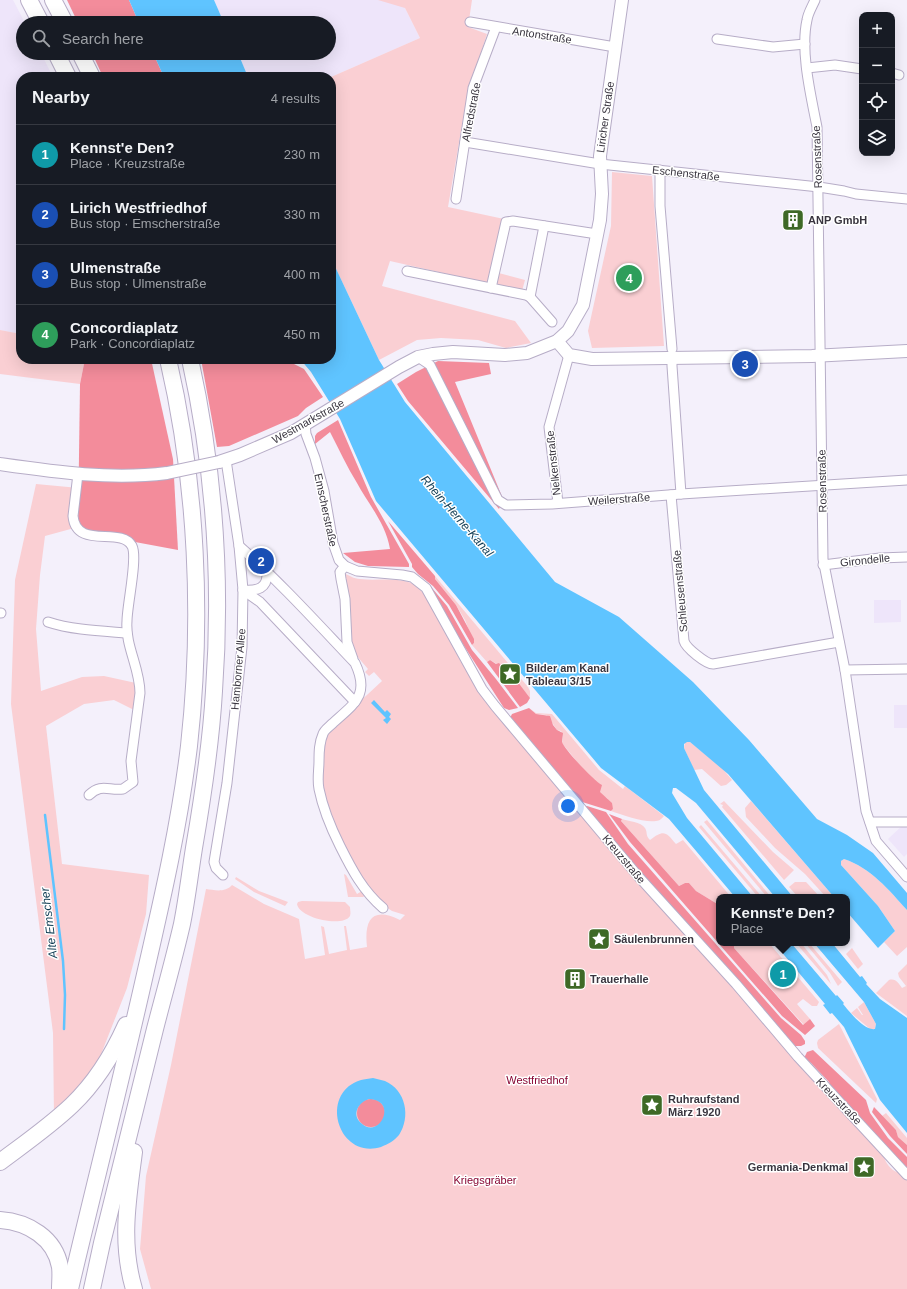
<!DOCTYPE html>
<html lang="en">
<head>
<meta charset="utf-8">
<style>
  :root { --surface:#171b24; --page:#242831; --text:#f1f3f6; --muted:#9ea1a6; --line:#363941; --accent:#7c3aed }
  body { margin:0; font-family:Arial,sans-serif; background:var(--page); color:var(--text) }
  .controls { position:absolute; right:12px; top:12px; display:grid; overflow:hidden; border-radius:8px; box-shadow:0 4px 16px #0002 }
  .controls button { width:36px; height:36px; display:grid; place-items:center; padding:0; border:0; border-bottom:1px solid var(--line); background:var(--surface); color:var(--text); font:20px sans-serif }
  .you { position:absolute; left:568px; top:806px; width:14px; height:14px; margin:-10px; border:3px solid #fff; border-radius:50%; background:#1a73e8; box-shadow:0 0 0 6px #1a73e833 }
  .badge { display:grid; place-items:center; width:26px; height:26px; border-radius:50%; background:var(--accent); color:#fff; font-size:13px; font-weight:700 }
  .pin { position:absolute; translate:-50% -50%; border:2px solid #fff; box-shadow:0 1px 4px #0006 }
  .popup { position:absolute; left:716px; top:894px; width:134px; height:52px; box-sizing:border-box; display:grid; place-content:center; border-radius:8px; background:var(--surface); filter:drop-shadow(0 1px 3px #0005); font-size:13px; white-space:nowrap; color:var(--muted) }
  .popup b { font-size:15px; color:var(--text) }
  .popup::after { content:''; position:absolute; left:50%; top:100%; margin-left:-8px; border:8px solid transparent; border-top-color:var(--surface) }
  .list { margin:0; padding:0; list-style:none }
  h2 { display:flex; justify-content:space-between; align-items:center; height:52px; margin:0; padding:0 16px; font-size:17px }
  h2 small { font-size:13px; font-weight:400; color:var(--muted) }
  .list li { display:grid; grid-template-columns:26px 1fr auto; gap:12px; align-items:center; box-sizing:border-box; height:60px; padding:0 16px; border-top:1px solid var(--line) }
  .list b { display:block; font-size:15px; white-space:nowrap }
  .list p { margin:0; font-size:13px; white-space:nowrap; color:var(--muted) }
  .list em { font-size:13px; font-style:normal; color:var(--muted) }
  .icon { flex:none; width:22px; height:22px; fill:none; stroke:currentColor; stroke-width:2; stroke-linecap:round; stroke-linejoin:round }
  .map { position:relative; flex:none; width:907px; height:1289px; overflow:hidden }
  .search { position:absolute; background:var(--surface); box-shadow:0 4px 16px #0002; left:16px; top:16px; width:320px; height:44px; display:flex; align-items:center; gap:10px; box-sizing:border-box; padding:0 14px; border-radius:22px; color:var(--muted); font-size:15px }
  .panel { position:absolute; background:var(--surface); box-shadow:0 4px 16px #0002; left:16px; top:72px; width:320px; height:292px; border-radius:16px }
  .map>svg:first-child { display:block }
  .built { fill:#eee5fa }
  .green { fill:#facfd3 }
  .forest { fill:#f38c9b }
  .water { fill:#5fc4ff; fill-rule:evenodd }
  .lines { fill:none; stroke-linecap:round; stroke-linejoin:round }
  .stream { stroke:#5fc4ff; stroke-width:2.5 }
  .street-casing { stroke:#b7adc7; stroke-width:11 }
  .secondary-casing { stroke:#b7adc7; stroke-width:14 }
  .highway-casing { stroke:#b7adc7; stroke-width:18 }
  .street { stroke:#fff; stroke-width:9 }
  .secondary { stroke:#fff; stroke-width:12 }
  .highway { stroke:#fff; stroke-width:16 }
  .secondary-bridge-casing { stroke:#b7adc7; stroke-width:14; stroke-linecap:butt }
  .secondary-bridge { stroke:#fff; stroke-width:12 }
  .labels { text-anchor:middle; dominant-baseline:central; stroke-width:3; stroke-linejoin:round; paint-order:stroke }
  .street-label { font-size:11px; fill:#39353f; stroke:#fff }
  .poi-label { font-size:11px; font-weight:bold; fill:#39353f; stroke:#fff; text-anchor:start }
  .park-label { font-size:11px; fill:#870733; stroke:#fff }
  .water-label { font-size:12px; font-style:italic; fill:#103c53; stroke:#fff }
</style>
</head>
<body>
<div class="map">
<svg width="907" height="1289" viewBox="0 0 907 1289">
  <rect width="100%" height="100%" fill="#f4f0fb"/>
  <g class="built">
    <path d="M0,0H13L25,23H23V53H41L53,77H21V334L0,330Z"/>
    <path d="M214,0H401L420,38L331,77H248L238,53H329V23H224Z"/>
    <path d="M874,600H901V622L874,623Z"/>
    <rect x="894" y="705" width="13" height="23"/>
    <path d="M904,824L907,828V854L904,857L888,839Z"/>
  </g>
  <g class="green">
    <path d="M378,0H472L468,27L487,34L467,96L448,207L504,219L495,272L525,280L522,291L390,261L382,286L515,321L531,343L506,348L478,340L441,338L417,340L379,360L331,258V77L420,38L405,8Z"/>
    <path d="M612,172L652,176L664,346L592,348L588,331L611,226Z"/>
    <path d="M0,330L21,334V359H85L80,384L0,374Z"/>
    <path d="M36,484L79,488L78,527L45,536L40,575L36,629L41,691L82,677L104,676L136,683L134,710L114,700L84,704L46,726L62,864L149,875L146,914L127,988L98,1062L54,1117L53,1033L11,704L15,580Z"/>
    <path d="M343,573C349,575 354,579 360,579C376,581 396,577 411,583C432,592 451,645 463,665C472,679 483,693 492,707L883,1151C883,1158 887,1165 893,1170C899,1174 900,1170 907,1177V1289H151L140,1249L146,1176L171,1065L206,889C214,890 225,893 232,885L264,904L299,919L305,959L325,955L321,926L324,927L329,954L347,950L344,926H346L350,950L367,947C364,920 372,906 400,920L405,915L392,911L380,903L370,893L330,821L321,787L325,734L382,681L374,672L369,676L365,672L368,669L356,655L350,645Z"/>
    <path d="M435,576L528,687L530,691V698C518,683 507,669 490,660L487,662L472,645L474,643L465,620L456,605L435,579Z"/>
    <path d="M529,708L536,713L552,714L599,770L623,789L625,786L664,816C662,818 660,821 656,821C645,823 622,815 611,811L613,809L607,798L602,796L599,792L600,788L598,784L582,768L562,743L563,735L561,731L557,730L547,715L536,714Z"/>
    <path d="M685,742H690L722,768L732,780L726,785L721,786L702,769L694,770L684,748Z"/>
    <path d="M724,801L773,852L794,870L784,880L722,807L723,805L720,804Z"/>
    <path d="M751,801L834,897H826L805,874L775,848L746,817L745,808Z"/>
    <path d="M622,819C628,821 641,822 645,828C648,833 645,835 650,840C664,829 666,832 676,844L683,840L731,897H719V905L696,891L689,883H685L679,886L621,821Z"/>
    <path d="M707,820L771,897H767L704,822Z"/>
    <path d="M701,825L762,897H758L699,827Z"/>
    <path d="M844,859C871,868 889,890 907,910V947L897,956L884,942L895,931L878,906L841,865V861Z"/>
    <path d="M344,874L346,875L357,894L362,891L365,896L363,897H348Z"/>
    <path d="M236,877L259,891L288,902L285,906L254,892L235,879Z"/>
    <path d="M795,882H806L820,897H798L789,887Z"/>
    <path d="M302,901L345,902L350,907C350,910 351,913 350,916C343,928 299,918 297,904L298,902Z"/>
    <path d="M734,943H769L819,1002L817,1006H812L803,999L797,1004L810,1019L804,1025L734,948Z"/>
    <path d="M796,943H801L827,975L831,984Z"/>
    <path d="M805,943H809L842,982L838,986L830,973Z"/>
    <path d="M852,948L863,964L858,969L846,954Z"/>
    <path d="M907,964V1016L876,993L889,980C896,978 899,984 902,988L906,986L899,977L898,973Z"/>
    <path d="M864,1002L876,1024L875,1029H870L851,1013L857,1008L862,1015H863L858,1007Z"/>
    <path d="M839,1024L877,1099L876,1103L818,1048L817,1043L818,1040Z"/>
    <path d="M886,1113L907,1138V1145L898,1137L896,1130L882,1116Z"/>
  </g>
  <g class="forest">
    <path d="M67,0H129L139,23H78Z"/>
    <path d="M92,53H153L164,77H103Z"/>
    <path d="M85,359H151L173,459L178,550L135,542L78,527L80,384Z"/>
    <path d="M201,359H284L304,369L323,397L306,408L298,416L229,446L217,447Z"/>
    <path d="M438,361L489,363L491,374L455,382L503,499L499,509L408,401L397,384L416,372Z"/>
    <path d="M338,420L371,497L409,564V567L368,566L355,562L343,553L390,549C386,524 369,505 357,483C347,467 339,449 330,432L315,444V436L317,433Z"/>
    <path d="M388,521L435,576V579L456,605L474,639V643L472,645L449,605L433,586L418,574L412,567V564Z"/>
    <path d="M419,576L432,588L447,606L472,650L496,679L518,708L509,710L504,708Z"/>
    <path d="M490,660L496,664L499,663L509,675L517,681L530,698L527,703L520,707L487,662Z"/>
    <path d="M529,708L536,714L550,716L553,725L557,730L563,733C563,735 562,740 562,742C564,749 595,782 602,785L600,792L612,803L613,809L611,811L579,801L510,718L512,714Z"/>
    <path d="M586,806H587L606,812L628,844L781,1018L801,1035L805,1041V1044L801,1046H793L586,811Z"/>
    <path d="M609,814L622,819L621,821L679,886L685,883H689L696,891L719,905V943H734V948L803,1025L810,1019L815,1026L805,1035L782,1016L630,842Z"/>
    <path d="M813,1050L866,1100L870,1113L888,1138L907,1157V1171L832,1090L829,1082L811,1063L804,1058L807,1052Z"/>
    <circle cx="371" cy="1113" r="14"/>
    <path d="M874,1107L896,1130L898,1137L907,1145V1154L890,1136L872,1112Z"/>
  </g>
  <g class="water">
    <path d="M129,0H214L224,23H139Z"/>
    <path d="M153,53H238L248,77H164Z"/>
    <path d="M331,258L379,360L405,402L555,582L619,617L693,682L749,740L817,819L847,835L873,853L907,893V910C889,890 871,868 844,859L841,861V865L878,906L895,931L878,948L847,912V897H834L728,774L690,742H687L684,744V748L704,790L793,897H775L696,803L676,788H673L672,793L687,818L753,897H735L669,819L601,768L376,501L340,419L311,372L300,359H331Z"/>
    <path d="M374,700L385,712L387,710L391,714L389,717L391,719L387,724L383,720L386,718L371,703Z"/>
    <path d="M774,943H791L836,996L837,995L844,1003L843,1004C849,1011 864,1031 875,1029L876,1024L864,1002L814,943H832L860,977L862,976L867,983L866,984L880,999L907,1018V1133L880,1100L844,1027L832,1013L830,1014L823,1005L825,1004Z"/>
    <path d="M373,1078C377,1079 381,1080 385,1081C406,1090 411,1117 399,1135C394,1141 388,1144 381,1147C338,1160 318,1093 361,1080C364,1079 369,1079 373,1078ZM369,1099C399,1100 379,1141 361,1123C351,1114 359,1102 369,1099Z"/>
  </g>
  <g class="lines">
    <path class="stream" d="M45,815L63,961L65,995L64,1029"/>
    <g class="street-casing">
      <g id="street">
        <path d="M815,0C812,7 808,13 807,20C800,51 811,96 817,127L823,559L845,670L866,811L876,841L907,877"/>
        <path d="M470,22L615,47"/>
        <path d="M717,39L773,47L805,44"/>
        <path d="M807,68L835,65L862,69"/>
        <path d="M892,73L899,75"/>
        <path d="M465,142L600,164L819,187L844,191L856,194L907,199"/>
        <path d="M660,170V206L672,349"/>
        <path d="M456,199L473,88L496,27"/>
        <path d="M407,271L526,295L530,297L552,322"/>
        <path d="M491,288L506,222L513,221L597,234"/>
        <path d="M530,297L544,226"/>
        <path d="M418,357L430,365L498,500L506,505L552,504L681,494L907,480"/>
        <path d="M672,358V366L681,494"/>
        <path d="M305,424L306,434L315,458L324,491L333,543L339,560L345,566L357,571L402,575L412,577L426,588L482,689L495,706L638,876L736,984L798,1057L907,1175"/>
        <path d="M78,474L73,516C76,550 121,526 132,546C138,558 127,605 127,621C125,646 140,668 140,693L131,761L133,782L123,789C109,791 101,783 89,795"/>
        <path d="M671,495L684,641C686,648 706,664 713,664L839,642"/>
        <path d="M558,503L549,427L569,355"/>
        <path d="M239,546C280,582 317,623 355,663C370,695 355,703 333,723C329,727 324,730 323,734C319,743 319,752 319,761C319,770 317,780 319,789C323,809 331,828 340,846C352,870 363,891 383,908"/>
        <path d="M823,565L880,558L907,557"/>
        <path d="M345,566L340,572L341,579L345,599L347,642L353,659"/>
        <path d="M243,590L260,602L355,702"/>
        <path d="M243,590C257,591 268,589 267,572"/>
        <path d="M0,613H1"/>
        <path d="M48,622C72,630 101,631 127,633"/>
        <path d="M845,670L907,669"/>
        <path d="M870,822H907"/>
        <path d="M223,875L216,868L214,862L227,783L242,647L243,590L239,546L226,460"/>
      </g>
    </g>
    <g class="secondary-casing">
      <g id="secondary">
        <path d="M557,341L569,355L592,359L812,356L907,351"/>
        <path d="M219,462L240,455L291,433L399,367L418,357L433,354L453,352L505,355L527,353L557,341L568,331L583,305L600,220L602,194L600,156L622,0"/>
        <path d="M0,464C56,472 111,480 167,473"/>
      </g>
    </g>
    <g class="highway-casing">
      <g id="highway">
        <path d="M29,0L41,23"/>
        <path d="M53,0L65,23"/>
        <path d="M56,53L68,77"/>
        <path d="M80,53L92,77"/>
        <path d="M134,1152C128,1199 120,1242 134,1289"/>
        <path d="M0,1162C24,1144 50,1126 72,1105C95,1083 113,1054 126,1025"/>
        <path d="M0,1220C28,1222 55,1238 60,1267C61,1274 60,1282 60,1289"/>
        <path d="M70,1289C95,1183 122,1077 146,970C163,896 180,821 189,746C203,619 197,484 168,359"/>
        <path d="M92,1289L102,1243C120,1172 137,1100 155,1029C164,994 174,959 182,924C187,899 190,873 194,848C203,796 211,744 214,691C222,581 214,467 190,359"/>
      </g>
    </g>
    <use href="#street" class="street"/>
    <use href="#secondary" class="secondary"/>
    <use href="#highway" class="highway"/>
    <g class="secondary-bridge-casing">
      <path id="secondary-bridge" d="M167,473L219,462"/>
    </g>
    <use href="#secondary-bridge" class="secondary-bridge"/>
  </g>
  <defs>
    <g id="building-square" transform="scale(1.15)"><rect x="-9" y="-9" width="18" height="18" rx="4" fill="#3e6926" stroke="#fff"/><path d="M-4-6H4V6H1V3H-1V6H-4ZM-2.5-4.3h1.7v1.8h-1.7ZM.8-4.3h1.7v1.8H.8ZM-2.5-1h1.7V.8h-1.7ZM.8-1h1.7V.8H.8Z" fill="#fff"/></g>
    <g id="sight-square" transform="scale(1.15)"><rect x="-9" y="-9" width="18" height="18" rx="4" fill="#3e6926" stroke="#fff"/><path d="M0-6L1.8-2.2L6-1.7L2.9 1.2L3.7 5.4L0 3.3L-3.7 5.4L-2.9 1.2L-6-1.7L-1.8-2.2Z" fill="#fff"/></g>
  </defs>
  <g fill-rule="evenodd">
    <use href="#building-square" x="793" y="220"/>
    <use href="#sight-square" x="510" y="674"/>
    <use href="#sight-square" x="599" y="939"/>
    <use href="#building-square" x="575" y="979"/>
    <use href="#sight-square" x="652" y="1105"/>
    <use href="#sight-square" x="864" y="1167"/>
  </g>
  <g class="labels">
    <g class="street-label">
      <text transform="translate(542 35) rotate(9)">Antonstraße</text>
      <text transform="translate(471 112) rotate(-79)">Alfredstraße</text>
      <text transform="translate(605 117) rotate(-82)">Liricher Straße</text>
      <text transform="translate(817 157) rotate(-92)">Rosenstraße</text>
      <text transform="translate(686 173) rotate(6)">Eschenstraße</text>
      <text transform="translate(308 421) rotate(-29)">Westmarkstraße</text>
      <text transform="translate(553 463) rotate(-96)">Nelkenstraße</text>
      <text transform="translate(822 481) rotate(-91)">Rosenstraße</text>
      <text transform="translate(619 499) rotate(-4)">Weilerstraße</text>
      <text transform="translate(326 510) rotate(78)">Emscherstraße</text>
      <text transform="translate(865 560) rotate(-6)">Girondelle</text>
      <text transform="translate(680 591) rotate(-95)">Schleusenstraße</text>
      <text transform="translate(238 669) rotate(-85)">Hamborner Allee</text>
      <text transform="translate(624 859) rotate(50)">Kreuzstraße</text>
      <text transform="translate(839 1101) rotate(46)">Kreuzstraße</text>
    </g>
    <g class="poi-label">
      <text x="808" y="220">ANP GmbH</text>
      <text x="526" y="668">Bilder am Kanal<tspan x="526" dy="13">Tableau 3/15</tspan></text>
      <text x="614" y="939">Säulenbrunnen</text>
      <text x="590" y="979">Trauerhalle</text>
      <text x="668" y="1099">Ruhraufstand<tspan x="668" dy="13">März 1920</tspan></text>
      <text x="848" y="1167" text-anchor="end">Germania-Denkmal</text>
    </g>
    <g class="park-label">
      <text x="537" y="1080">Westfriedhof</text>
      <text x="485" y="1180">Kriegsgräber</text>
    </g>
    <g class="water-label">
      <text transform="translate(457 516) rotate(49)">Rhein-Herne-Kanal</text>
      <text transform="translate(49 923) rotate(-97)">Alte Emscher</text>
    </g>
  </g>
</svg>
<div class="controls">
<button>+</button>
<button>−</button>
<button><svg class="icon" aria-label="locate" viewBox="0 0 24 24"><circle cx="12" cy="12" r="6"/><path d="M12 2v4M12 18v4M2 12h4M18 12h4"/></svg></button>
<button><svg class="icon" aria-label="layers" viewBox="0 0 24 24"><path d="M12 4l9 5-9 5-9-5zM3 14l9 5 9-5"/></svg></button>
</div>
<div class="you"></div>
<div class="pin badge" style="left:783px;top:974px;background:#0f9aa8">1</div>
<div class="popup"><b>Kennst'e Den?</b>Place</div>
<div class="pin badge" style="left:261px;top:561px;background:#1a4fb4">2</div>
<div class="pin badge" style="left:745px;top:364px;background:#1a4fb4">3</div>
<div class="pin badge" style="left:629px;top:278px;background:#2e9e5b">4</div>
<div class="search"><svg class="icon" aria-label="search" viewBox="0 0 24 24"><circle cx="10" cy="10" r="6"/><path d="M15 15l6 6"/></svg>Search here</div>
<section class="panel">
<h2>Nearby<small>4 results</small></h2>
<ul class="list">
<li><span class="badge" style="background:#0f9aa8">1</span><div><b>Kennst'e Den?</b><p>Place · Kreuzstraße</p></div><em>230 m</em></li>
<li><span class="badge" style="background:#1a4fb4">2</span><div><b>Lirich Westfriedhof</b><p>Bus stop · Emscherstraße</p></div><em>330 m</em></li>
<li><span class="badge" style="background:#1a4fb4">3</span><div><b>Ulmenstraße</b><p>Bus stop · Ulmenstraße</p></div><em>400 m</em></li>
<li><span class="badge" style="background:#2e9e5b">4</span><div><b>Concordiaplatz</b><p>Park · Concordiaplatz</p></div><em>450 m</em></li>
</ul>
</section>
</div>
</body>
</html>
